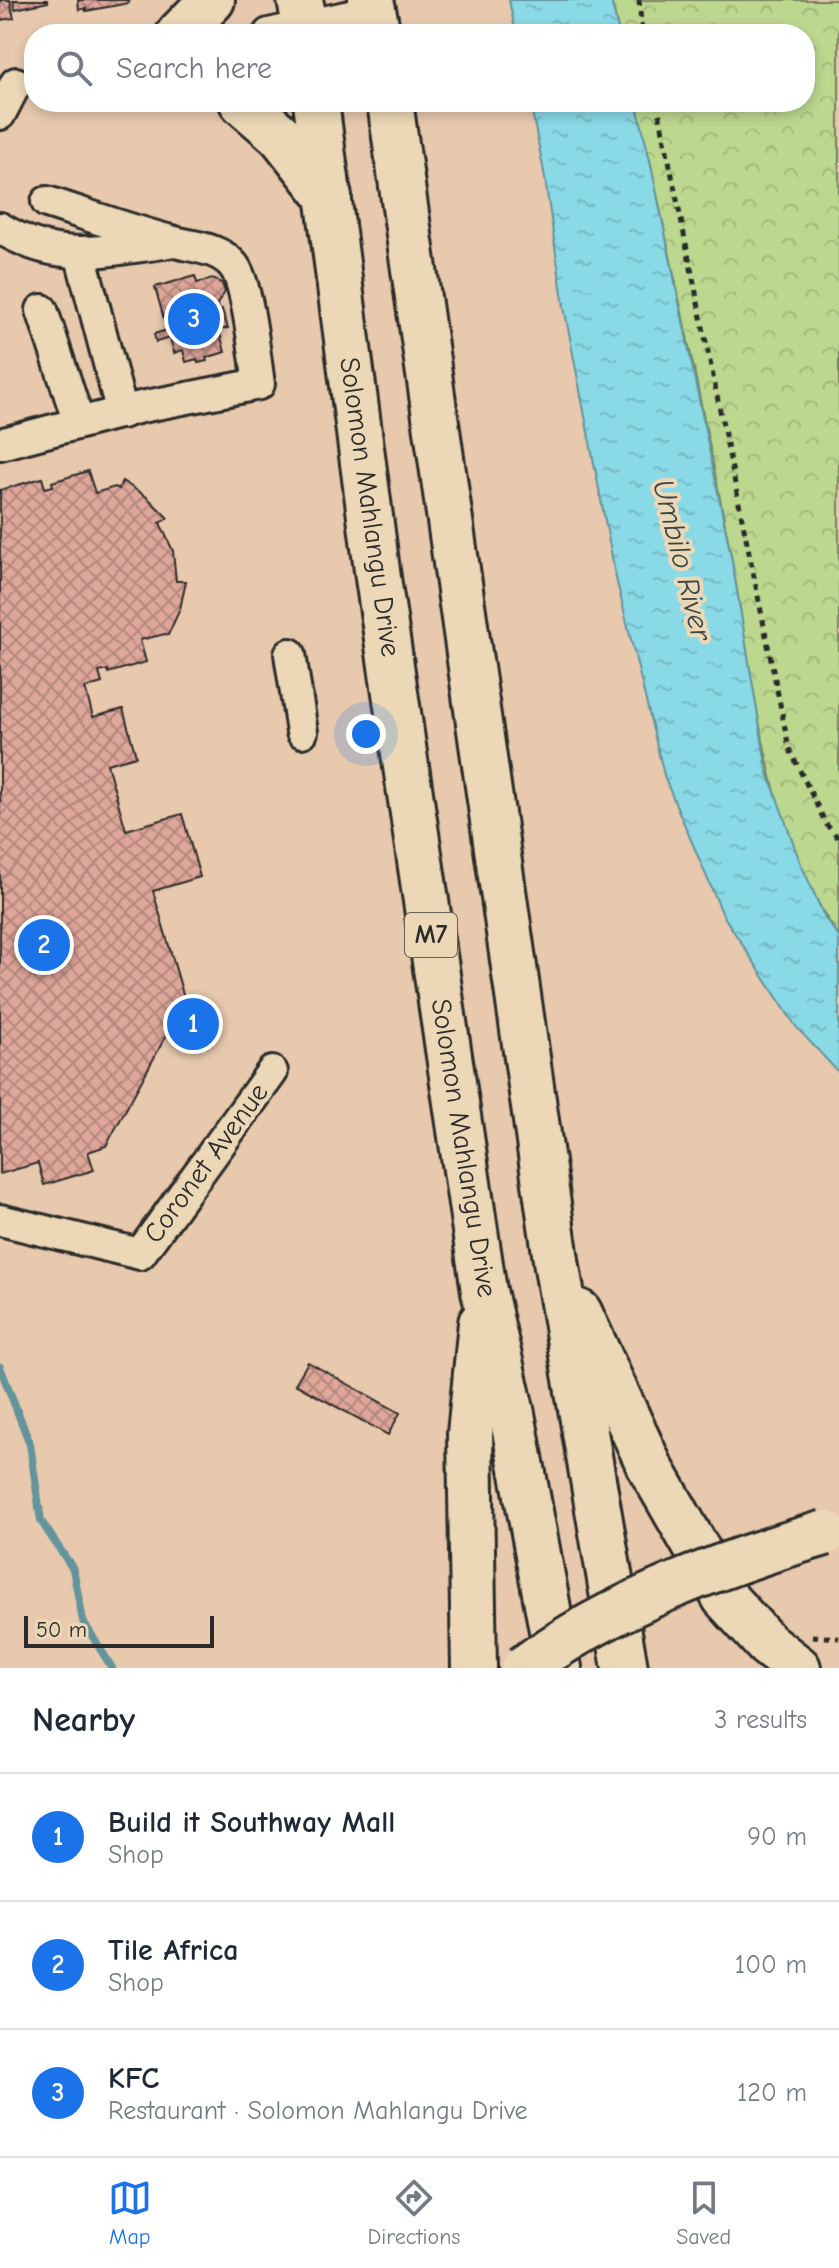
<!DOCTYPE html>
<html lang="en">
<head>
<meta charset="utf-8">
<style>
  :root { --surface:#fff; --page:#f6f6f7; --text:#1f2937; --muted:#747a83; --line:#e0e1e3; --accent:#1a73e8 }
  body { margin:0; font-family:"Comic Neue",sans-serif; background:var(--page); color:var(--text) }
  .scale { position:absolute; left:24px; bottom:20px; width:190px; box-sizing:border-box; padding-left:8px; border:4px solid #2b2b2b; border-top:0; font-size:22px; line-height:28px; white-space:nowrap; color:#2b2b2b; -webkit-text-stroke:6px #ecd8b6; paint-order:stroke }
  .you { position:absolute; left:366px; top:734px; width:28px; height:28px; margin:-20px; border:6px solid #fff; border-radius:50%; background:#1a73e8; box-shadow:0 0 0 12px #1a73e833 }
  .badge { display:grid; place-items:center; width:52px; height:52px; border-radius:50%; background:var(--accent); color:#fff; font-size:26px; font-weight:700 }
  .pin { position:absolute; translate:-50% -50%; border:4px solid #fff; box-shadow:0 2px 8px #0006 }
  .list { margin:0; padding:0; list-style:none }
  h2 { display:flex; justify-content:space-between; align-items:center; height:104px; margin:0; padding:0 32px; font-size:34px }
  h2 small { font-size:26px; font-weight:400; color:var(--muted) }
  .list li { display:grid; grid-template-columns:52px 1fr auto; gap:24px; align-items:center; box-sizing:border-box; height:128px; padding:0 32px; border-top:2px solid var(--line) }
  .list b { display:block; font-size:30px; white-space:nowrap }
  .list p { margin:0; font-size:26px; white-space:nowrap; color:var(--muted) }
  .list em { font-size:26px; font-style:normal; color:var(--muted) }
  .icon { flex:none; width:44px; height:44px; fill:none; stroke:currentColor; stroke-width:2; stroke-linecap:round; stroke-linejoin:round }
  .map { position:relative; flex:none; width:839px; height:1668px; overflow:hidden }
  .search { position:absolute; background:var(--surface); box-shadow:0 4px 12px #0003; left:24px; right:24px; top:24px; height:88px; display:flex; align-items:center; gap:20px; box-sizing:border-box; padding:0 28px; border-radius:32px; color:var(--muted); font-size:30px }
  .sheet { height:488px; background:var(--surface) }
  nav { display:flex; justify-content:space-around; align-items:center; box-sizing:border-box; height:112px; border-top:2px solid var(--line); background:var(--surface); font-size:22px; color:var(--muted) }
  nav a { display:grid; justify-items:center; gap:4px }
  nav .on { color:var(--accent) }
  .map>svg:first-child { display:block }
  .park { fill:url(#park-crowns); stroke:#74815c; stroke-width:2 }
  .water { fill:url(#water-ripples); stroke:#63939b; stroke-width:2 }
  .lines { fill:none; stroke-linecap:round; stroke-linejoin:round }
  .stream { stroke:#63939b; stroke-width:8 }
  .building { fill:url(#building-cross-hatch); stroke:#2b2b2b; stroke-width:2 }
  .minor-casing { stroke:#2b2b2b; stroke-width:36 }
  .highway-casing { stroke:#2b2b2b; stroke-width:50 }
  .path { stroke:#2b2b2b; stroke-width:5; stroke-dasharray:6 6; stroke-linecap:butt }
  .minor { stroke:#ecd8b6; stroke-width:30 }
  .highway { stroke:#ecd8b6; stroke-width:44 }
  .highway-bridge-casing { stroke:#2b2b2b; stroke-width:50; stroke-linecap:butt }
  .highway-bridge { stroke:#ecd8b6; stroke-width:44 }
  .labels { text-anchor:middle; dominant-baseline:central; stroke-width:8; stroke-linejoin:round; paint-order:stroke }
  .shield { fill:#ecd8b6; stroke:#655f55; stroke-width:2 }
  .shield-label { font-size:26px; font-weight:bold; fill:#2b2b2b }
  .street-label { font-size:28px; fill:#2b2b2b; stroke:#ecd8b6 }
  .water-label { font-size:30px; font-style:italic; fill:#394547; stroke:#ecd8b6 }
</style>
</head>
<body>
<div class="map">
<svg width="839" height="1668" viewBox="0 0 839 1668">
  <defs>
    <pattern id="park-crowns" width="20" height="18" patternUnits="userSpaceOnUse" patternTransform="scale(2)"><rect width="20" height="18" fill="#bcd78e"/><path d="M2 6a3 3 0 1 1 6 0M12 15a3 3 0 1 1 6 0" fill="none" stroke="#a2b97b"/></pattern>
    <pattern id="water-ripples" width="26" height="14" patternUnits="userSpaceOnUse" patternTransform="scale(2)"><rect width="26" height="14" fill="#89d9e6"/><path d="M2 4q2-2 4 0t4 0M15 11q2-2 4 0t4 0" fill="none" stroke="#76bac5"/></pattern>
    <pattern id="building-cross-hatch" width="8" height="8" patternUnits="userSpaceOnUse" patternTransform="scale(2)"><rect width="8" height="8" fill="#dfa69a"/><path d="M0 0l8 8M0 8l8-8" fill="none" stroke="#b5877e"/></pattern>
  </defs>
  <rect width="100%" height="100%" fill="#e8c9ae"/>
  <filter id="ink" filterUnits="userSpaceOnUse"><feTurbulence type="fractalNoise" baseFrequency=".0125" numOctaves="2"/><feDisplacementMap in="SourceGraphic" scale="16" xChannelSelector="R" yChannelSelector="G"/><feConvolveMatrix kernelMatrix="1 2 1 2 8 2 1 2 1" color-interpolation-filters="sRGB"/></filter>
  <g filter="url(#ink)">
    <path class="park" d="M611,0H839V937C765,832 755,686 732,562C708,429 678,297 651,165L636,102H805V34H619Z"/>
    <g class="water">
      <path d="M509,0H611L619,34H516Z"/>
      <path d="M530,102H636L651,165L732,561L767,770L800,862L825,918L839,937V1073L797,1028L723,915L665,779L616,578L564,307L544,172Z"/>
    </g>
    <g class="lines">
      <path class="stream" d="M0,1367L30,1444L41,1521L73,1569L83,1621L112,1668"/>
    </g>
    <g class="building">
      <path d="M0,0H10L14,18L0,20Z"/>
      <path d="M13,0H47L48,2L15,9Z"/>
      <path d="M78,0H128L129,3L86,11V8L79,10Z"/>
      <path d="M195,276L197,283L213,279L222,283L225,292L217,304L219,311L222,310L228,328L219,330L225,352L206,358L207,361L198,363L197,359L186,362L183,350L174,353L170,338L156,342L154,334L167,330L155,287Z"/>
      <path d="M88,471L95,493L115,487L119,489L122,481L147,497L168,518L160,523L173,551L176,581H186L180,609L168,635L165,634L140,640L146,662L108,673V670L99,672L102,683L85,688L93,717L123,709L136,756L107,764L126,830L182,814L200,877L153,891L185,1001L106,1146L88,1152L94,1170L44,1185L38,1163L0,1174V490L42,478L45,488L53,486L52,482Z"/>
      <path d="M308,1362L400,1413L388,1435L295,1384Z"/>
    </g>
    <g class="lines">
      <g class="minor-casing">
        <g id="minor">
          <path d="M269,34L373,11"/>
          <path d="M0,114L16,83"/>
          <path d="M0,228C58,264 100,251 164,243"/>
          <path d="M80,253L122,413"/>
          <path d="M42,310L79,423"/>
          <path d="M0,444L141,407L259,384C255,359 248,282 233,265C218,247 191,247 171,241C129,230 88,215 47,202"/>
          <path d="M290,654L302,732"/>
          <path d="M0,1220L140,1254L272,1072"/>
        </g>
      </g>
      <g class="highway-casing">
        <g id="highway">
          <path d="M300,0L307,34"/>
          <path d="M371,0L378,34"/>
          <path d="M179,34L212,0"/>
          <path d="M242,102L281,136L329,197"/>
          <path d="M316,102L378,578L484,1291L512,1414L559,1668"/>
          <path d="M390,102L557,1267L625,1668"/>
          <path d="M579,1312L650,1467L725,1598L767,1644L798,1668"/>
          <path d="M474,1668L470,1434L481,1323"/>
        </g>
      </g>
      <g class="path">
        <path d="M639,0L642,34"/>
        <path d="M657,102L789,748L826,824L839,839"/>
        <path d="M812,1636L839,1638"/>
      </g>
      <use href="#minor" class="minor"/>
      <use href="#highway" class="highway"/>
      <g class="highway-bridge-casing">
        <path id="highway-bridge" d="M524,1668C613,1603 720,1564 825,1533"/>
      </g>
      <use href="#highway-bridge" class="highway-bridge"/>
    </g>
  </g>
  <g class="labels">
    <rect class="shield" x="405" y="913" width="52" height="44" rx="6"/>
    <g class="shield-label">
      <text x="431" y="935">M7</text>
    </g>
    <g class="street-label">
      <text transform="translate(370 507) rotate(82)">Solomon Mahlangu Drive</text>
      <text transform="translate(464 1148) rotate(81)">Solomon Mahlangu Drive</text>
      <text transform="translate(206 1163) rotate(-54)">Coronet Avenue</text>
    </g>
    <g class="water-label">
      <text transform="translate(682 560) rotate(76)">Umbilo River</text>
    </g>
  </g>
</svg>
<div class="scale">50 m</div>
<div class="you"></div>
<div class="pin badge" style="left:193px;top:1024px">1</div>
<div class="pin badge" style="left:44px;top:945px">2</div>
<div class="pin badge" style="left:194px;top:319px">3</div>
<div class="search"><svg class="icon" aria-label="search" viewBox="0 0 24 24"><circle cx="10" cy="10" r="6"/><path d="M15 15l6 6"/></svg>Search here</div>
</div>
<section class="sheet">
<h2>Nearby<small>3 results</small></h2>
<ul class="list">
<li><span class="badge">1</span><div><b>Build it Southway Mall</b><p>Shop</p></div><em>90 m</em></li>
<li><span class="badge">2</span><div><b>Tile Africa</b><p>Shop</p></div><em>100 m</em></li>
<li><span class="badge">3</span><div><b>KFC</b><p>Restaurant · Solomon Mahlangu Drive</p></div><em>120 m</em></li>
</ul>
</section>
<nav>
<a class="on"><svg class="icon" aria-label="map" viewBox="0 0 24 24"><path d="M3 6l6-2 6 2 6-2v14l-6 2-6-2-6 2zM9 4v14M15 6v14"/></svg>Map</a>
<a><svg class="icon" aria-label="directions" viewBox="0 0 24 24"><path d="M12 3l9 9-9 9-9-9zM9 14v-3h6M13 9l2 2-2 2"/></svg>Directions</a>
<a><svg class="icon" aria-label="saved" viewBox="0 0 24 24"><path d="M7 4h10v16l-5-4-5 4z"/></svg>Saved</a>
</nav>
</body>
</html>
